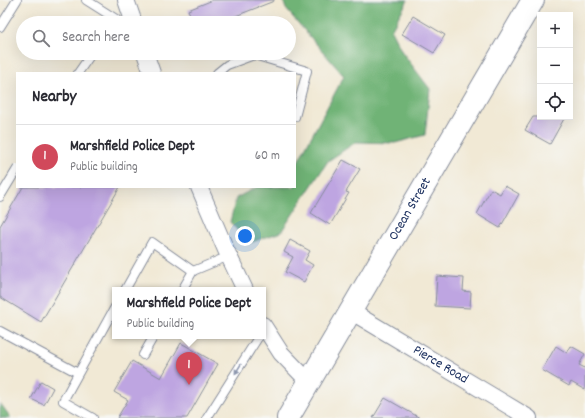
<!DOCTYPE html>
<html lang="en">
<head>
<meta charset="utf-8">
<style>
  :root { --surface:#fff; --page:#f2f2f3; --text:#2b2b33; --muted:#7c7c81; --line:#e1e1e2; --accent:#d1495b }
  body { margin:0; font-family:Dekko,sans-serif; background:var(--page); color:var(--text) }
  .controls { position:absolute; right:12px; top:12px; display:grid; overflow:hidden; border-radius:0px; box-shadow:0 4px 16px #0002 }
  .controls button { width:36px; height:36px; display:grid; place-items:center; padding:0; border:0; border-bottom:1px solid var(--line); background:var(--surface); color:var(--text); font:20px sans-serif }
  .you { position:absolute; left:245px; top:236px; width:14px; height:14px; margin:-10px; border:3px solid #fff; border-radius:50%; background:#1a73e8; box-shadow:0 0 0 6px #1a73e833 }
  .badge { display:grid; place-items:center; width:26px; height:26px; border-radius:50%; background:var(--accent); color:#fff; font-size:13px; font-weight:700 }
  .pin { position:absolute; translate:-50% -33px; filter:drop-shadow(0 1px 2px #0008) }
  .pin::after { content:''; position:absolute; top:21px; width:14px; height:12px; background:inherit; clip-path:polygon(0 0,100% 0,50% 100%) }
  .popup { position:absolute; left:112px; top:287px; width:154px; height:52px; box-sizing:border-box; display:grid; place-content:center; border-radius:0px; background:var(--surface); filter:drop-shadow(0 1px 3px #0005); font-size:13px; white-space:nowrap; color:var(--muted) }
  .popup b { font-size:15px; color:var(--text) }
  .popup::after { content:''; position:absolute; left:50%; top:100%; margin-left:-8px; border:8px solid transparent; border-top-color:var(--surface) }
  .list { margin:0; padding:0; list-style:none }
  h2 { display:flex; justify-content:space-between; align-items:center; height:52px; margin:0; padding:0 16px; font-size:17px }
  h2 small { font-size:13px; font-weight:400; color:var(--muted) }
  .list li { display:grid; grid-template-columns:26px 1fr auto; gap:12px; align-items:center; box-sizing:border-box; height:64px; padding:0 16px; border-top:1px solid var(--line) }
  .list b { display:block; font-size:15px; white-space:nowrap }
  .list p { margin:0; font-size:13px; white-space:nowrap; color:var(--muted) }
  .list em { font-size:13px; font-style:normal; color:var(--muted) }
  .icon { flex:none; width:22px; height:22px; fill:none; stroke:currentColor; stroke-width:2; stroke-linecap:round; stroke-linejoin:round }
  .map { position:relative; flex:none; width:585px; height:418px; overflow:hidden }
  .search { position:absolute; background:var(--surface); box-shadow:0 4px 16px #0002; left:16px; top:16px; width:280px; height:44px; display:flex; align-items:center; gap:10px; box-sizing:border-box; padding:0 14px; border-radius:22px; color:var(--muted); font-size:15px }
  .panel { position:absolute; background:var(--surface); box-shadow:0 4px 16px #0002; left:16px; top:72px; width:280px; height:116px; border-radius:0px }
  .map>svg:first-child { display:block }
  .forest { fill:#70b376; stroke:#46716a }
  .building { fill:#bea5e1 }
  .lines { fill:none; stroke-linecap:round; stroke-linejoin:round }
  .lane-casing { stroke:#868c9a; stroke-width:10 }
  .street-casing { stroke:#868c9a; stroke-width:18 }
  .secondary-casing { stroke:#868c9a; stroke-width:24 }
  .lane { stroke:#fff; stroke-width:8 }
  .street { stroke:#fff; stroke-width:16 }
  .secondary { stroke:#fff; stroke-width:22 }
  .oneway { fill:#8d97ae }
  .labels { text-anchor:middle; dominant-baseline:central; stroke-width:4; stroke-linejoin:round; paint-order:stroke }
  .street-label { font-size:14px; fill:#1b2f5e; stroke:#f6f6f2 }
</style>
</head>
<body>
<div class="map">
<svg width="585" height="418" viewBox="0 0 585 418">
  <rect width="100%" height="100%" fill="#f6f6f2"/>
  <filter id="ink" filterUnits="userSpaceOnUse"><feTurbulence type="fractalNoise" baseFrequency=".025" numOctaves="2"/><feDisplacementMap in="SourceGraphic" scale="8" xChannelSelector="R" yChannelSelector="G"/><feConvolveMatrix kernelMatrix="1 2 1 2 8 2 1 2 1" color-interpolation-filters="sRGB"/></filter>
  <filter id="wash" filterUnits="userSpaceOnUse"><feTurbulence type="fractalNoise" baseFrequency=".012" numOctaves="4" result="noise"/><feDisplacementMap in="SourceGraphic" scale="16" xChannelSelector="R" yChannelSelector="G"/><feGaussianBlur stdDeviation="0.9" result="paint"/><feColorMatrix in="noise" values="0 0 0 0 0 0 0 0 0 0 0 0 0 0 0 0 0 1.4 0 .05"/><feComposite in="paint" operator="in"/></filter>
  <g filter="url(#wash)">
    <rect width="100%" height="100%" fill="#f1e9d5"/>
    <g class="forest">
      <path d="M283,0H408L391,30L402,52L430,89L425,135L395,143L356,142L328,161L281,232L249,243L230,222L236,198L257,187H295V167L344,76L286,9Z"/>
      <path d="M0,403L11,418H0Z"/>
    </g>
    <g id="blocks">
      <g class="building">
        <path d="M213,0H274V1L233,17L235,23H194L188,10Z"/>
        <path d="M413,16L445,35L434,53L402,34Z"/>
        <path d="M533,117H565L550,144L525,130Z"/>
        <path d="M343,160L360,169L346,192L349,193L330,225L311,213Z"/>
        <path d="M505,186L519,194L500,228L477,214L491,189L500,194Z"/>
        <path d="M23,187H120L41,322L0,297V226Z"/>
        <path d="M290,240L310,251L305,260L313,265L304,282L285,272L293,257L284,252Z"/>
        <path d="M437,276L464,278L463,291L471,292L470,308L435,306Z"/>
        <path d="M181,343L218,364L187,418H117L128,400L114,392L132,361L161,378Z"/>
        <path d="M556,346L567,353L571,346L585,354L579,365L585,368V390L571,382L569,386L542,370Z"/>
        <path d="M41,381L53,388L44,405L31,399Z"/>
        <path d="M385,398L420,418H373Z"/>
      </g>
    </g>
  </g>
  <g filter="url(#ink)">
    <use href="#blocks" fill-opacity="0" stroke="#868c9a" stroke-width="1"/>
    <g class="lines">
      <g class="lane-casing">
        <g id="lane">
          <path d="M86,0L116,19"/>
          <path d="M0,27L17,0"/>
          <path d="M78,73L92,53"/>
          <path d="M217,73L227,65L254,55L307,71L295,117"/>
          <path d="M0,197L17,169"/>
          <path d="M125,290L152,242L193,271"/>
          <path d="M182,290L193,271L229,256"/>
          <path d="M0,331L78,373"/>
          <path d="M143,355L154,336"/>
          <path d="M93,418L63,401L115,307"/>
          <path d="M207,418L259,336"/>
        </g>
      </g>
      <g class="street-casing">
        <g id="street">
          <path d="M126,0L134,23"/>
          <path d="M145,53L152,73"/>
          <path d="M199,187L226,250L245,290"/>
          <path id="s1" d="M352,312L529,418"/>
          <path d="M263,325L281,353L310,383"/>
        </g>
      </g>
      <g class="secondary-casing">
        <g id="secondary">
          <path id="s2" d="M288,418L533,0"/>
        </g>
      </g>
      <use href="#lane" class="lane"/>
      <use href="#street" class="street"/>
      <use href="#secondary" class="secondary"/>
    </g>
    <defs><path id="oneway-solid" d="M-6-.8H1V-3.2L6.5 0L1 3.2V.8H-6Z"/></defs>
    <use class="oneway" href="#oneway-solid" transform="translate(238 369) rotate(122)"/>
  </g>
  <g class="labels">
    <g class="street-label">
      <text stroke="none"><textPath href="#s2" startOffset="242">Ocean Street</textPath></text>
      <text stroke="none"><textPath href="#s1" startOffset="103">Pierce Road</textPath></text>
    </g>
  </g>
</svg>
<div class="controls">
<button>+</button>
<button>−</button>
<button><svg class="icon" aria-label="locate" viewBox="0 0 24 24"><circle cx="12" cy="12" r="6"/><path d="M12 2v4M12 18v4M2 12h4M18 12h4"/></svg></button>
</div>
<div class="you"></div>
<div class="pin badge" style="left:189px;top:385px">1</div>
<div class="popup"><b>Marshfield Police Dept</b>Public building</div>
<div class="search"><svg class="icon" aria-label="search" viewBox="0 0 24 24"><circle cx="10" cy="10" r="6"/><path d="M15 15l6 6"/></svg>Search here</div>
<section class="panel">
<h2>Nearby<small></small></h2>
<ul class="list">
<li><span class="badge">1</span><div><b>Marshfield Police Dept</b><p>Public building</p></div><em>60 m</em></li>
</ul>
</section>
</div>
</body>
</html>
